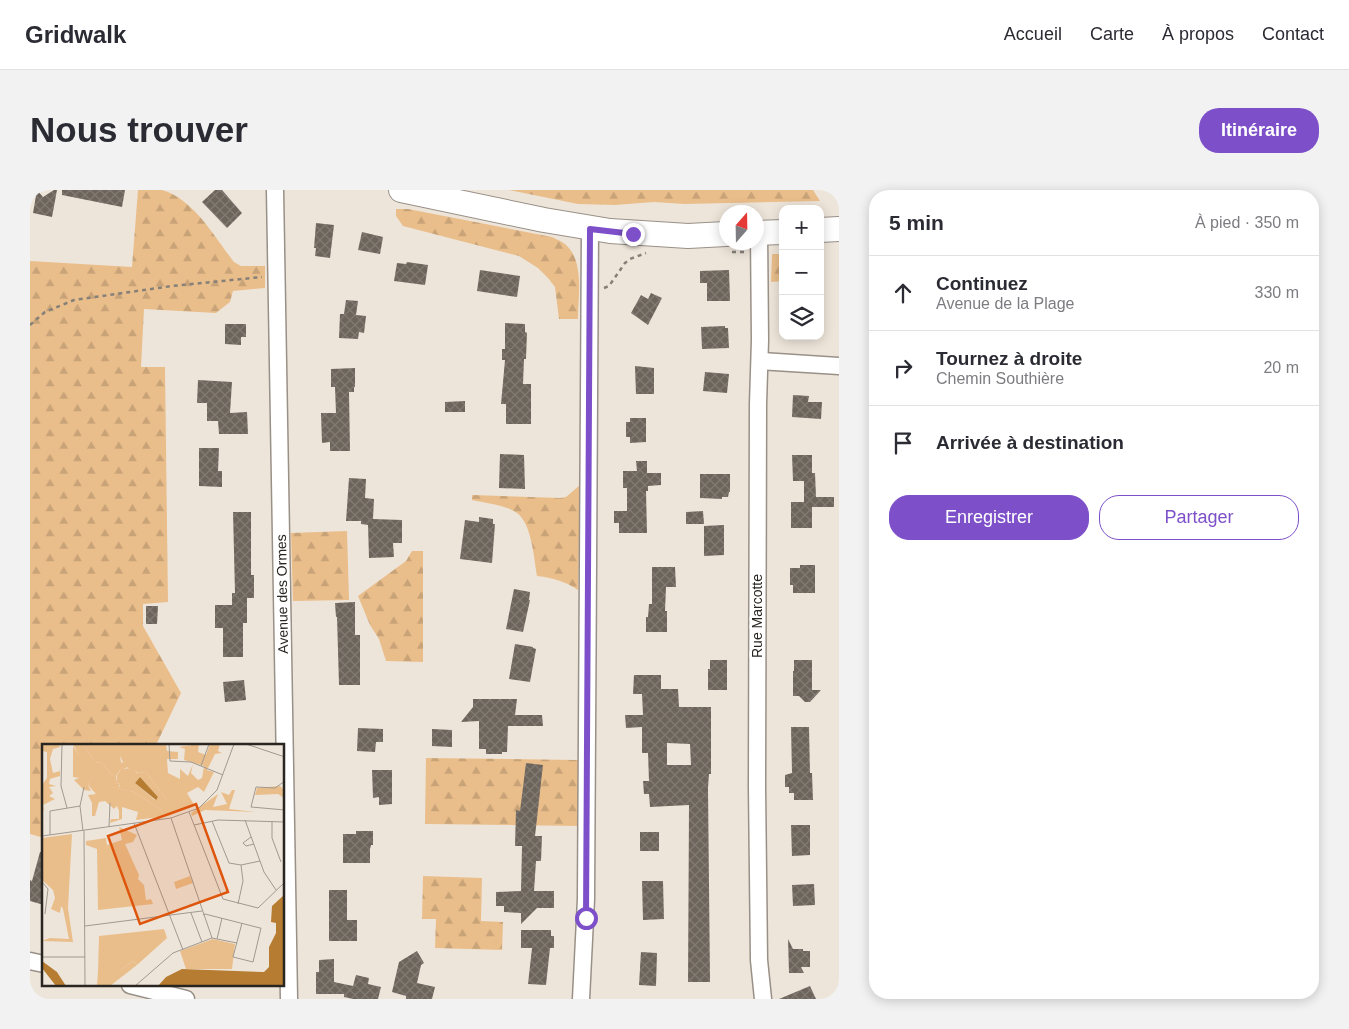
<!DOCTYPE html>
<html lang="fr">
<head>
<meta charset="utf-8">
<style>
  :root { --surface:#fff; --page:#f2f2f3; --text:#2b2b33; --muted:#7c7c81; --line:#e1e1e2; --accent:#7d50c9 }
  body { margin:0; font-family:Arial,sans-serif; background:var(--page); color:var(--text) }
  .controls { position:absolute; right:15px; top:15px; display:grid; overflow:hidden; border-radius:10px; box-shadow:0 2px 12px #0003 }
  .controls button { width:45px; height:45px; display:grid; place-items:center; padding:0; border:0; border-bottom:1px solid var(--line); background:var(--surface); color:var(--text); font:25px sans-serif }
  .compass { position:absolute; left:689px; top:15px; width:45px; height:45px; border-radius:50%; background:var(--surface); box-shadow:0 2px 12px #0003; rotate:20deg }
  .stop { position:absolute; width:15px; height:15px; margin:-11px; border:4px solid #7d50c9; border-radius:50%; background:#fff }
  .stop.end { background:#7d50c9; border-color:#fff; box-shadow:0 1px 5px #0008 }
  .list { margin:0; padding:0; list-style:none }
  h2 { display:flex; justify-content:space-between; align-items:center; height:65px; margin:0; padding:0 20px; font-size:21px }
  h2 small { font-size:16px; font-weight:400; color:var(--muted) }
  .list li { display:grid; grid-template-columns:32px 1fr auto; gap:15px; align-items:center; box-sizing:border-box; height:75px; padding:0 20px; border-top:1px solid var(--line) }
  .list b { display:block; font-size:19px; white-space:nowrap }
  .list p { margin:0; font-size:16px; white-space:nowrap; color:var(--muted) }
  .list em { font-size:16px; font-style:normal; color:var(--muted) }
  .actions { display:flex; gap:10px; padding:15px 20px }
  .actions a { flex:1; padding:11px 0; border:1px solid var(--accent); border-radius:20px; text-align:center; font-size:18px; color:var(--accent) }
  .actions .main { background:var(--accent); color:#fff }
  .icon { flex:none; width:28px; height:28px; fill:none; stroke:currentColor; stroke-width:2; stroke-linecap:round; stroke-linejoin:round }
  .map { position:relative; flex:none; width:809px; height:809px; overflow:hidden; border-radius:20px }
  header { display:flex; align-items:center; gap:30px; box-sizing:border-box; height:70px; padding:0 25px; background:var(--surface); border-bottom:1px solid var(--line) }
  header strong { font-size:24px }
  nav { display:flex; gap:28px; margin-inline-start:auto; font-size:18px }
  .intro { display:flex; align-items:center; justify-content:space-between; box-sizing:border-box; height:120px; padding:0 30px }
  h1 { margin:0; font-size:35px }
  .button { padding:12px 22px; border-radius:20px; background:var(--accent); color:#fff; font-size:18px; font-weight:700 }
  main { display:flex; gap:30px; padding:0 30px }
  aside { flex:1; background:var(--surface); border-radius:20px; box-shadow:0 2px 12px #0003 }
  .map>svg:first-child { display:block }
  .forest { fill:url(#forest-firs) }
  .building { fill:url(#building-cross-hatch); fill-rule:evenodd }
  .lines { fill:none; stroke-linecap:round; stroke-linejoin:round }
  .street-casing { stroke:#999087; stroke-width:19 }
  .secondary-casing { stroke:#999087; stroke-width:26 }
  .path { stroke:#868079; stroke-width:2.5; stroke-dasharray:4 4; stroke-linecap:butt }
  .street { stroke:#fff; stroke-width:16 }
  .secondary { stroke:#fff; stroke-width:24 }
  .route { stroke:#7d50c9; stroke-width:6 }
  .labels { text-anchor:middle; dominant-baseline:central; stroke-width:5; stroke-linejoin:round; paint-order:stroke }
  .street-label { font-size:14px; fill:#292622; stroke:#fff }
  .inset-road { fill:none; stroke:#9f9990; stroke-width:1 }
  .view { fill:#de560d; fill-opacity:0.15; stroke:#de560d; stroke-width:2.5 }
  .inset-edge { fill:none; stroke:#292622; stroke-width:2.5 }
</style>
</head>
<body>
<header>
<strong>Gridwalk</strong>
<nav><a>Accueil</a><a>Carte</a><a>À propos</a><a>Contact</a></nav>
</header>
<div class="intro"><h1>Nous trouver</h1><a class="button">Itinéraire</a></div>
<main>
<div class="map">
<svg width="809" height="809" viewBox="0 0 809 809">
  <defs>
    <pattern id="forest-firs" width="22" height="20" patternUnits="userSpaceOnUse" patternTransform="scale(1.25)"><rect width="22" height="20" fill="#eabe8b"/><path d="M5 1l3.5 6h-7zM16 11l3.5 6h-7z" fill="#c9a378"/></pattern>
    <pattern id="building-cross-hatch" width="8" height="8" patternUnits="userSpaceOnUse" patternTransform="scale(1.25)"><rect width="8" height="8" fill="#6d655c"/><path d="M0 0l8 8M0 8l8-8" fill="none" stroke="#827b74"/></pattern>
  </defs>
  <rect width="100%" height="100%" fill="#eee5da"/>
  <g class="forest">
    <path d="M108,0C115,0 125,0 132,0C164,9 185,48 204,72L211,76H235V98L203,101L200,112L186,123L114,119L111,177H135L138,412L113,414V436L151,503L126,555H14V648L0,644V71L102,77Z"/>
    <path d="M479,0H783L790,11L655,14L624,12L585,15L548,14Z"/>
    <path d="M366,19H378L522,47C528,50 534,52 538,57C554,74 548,107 548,129H529L525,97L518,88L508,78L489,66L373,36L366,26Z"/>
    <path d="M742,64H753V91L741,92Z"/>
    <path d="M550,295L548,400C535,391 523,388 507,386C504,369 502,334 487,323C476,315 456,313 442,310V305L530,308L536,307Z"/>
    <path d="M317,341L319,410L263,411L261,343Z"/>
    <path d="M382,361H393V472L356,471L349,449L340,435L328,406L376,371Z"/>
    <path d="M396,568L548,570V636L395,634Z"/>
    <path d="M393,686L452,688L451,731L473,732L472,760L405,758L406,729H392Z"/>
  </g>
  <g class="building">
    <path d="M7,0L13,7L24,0H27L22,27L3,23Z"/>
    <path d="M32,0H95L92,17L32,5Z"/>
    <path d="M185,0H192L212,23L197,38L172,12Z"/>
    <path d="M286,33L304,35L300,68L285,66L286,58H284Z"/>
    <path d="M332,42L353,47L350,64L328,60Z"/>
    <path d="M377,72L398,75L395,95L364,91L367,73L376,74Z"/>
    <path d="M450,80L490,86L487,107L447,101Z"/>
    <path d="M699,80L700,111H677V93H670V81Z"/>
    <path d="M621,103L632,108L618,135L601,123L611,105L618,109Z"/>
    <path d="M316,110L328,111L326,125L336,126L334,143L329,142L328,149L309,148L310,124H314Z"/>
    <path d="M475,133L495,134V142L497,143L496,169H494L493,194H501V234H476V214H471L475,170H472V159H475Z"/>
    <path d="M195,134H216V147H211V155L195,154Z"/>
    <path d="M695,136V138H698L699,158L672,159L671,137Z"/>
    <path d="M605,176L624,178V204H606Z"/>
    <path d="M325,178V197H324V202H319L320,261H300V252L292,253L291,223H306L305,197H301V179Z"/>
    <path d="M675,182L699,184L697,203L673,201Z"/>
    <path d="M168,190L202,192L200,223L217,222L218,244H189L188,231H177V213H167Z"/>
    <path d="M763,205L779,206L778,212H792L791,229L762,227Z"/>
    <path d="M435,211V222H415V212Z"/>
    <path d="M600,228H616V252L600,253V247H596V232H600Z"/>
    <path d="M169,258H189L188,281H192V297L169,296Z"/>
    <path d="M470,264L494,265L495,299L469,298Z"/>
    <path d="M762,265H782V283H785L786,307H804V317H782V338H761V312H774V291H763Z"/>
    <path d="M606,271H617V283H631V295L618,296V301H616L617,343H589V333H584V321H597V298H593V281H607Z"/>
    <path d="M670,284H700V302H699L698,307H692V309L670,308Z"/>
    <path d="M319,288L336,289L335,308L344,309L343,329L372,330V353H363L364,367L339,368L338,335L331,334V331H316Z"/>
    <path d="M673,321L674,334H656V322Z"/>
    <path d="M203,322H221V385H224V408H217V433H213V467H193V438H185V415H202V403H205Z"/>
    <path d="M449,327L463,329V334H465L462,373L430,369L435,330L449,332Z"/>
    <path d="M694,335V365L674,366V336Z"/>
    <path d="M770,375H785V403H763V395H760V378H770Z"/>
    <path d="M622,377H645L646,397H636L635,421H637V442H616V427H618L619,414H622Z"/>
    <path d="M484,399L500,402L499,410H500L493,442L476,439Z"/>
    <path d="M325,412V445H330V495H309L307,427H306L305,413Z"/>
    <path d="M116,416H128L127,434H116Z"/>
    <path d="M485,454L503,457V458L506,459L500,492L479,489Z"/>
    <path d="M680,470H697V500H678V479H680Z"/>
    <path d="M764,470H782V500H791L780,512H775L769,506H763V481H764Z"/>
    <path d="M604,485H631V499H648L649,517H681V584H679L678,598L680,792H658L659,615L620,617L619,604H614L613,591H619L618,563H612V537L596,538L595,525H613L612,504H603ZM637,553L660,554L661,575H637Z"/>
    <path d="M214,490L216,510L195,512L193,492Z"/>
    <path d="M443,509H487L485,525H512L513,536H478L477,562H472V564H456V559H449V531L431,532L443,517Z"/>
    <path d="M761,537H779L780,583H782L783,610H764V603H759V597H755V585L762,583Z"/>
    <path d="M328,538L353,539V552H346L345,562L327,561Z"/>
    <path d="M402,539L422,540V557L402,556Z"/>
    <path d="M496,573L513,575L505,646H512L511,671H506L504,701H524V718H507L491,734V723L474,722V716H466V702L491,701L492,656H485L486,620L490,621Z"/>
    <path d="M342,580H362V614L349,615V607L343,608Z"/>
    <path d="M761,635H780V665L762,666Z"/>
    <path d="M326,641H343V655H341L340,659V673H313V644H326Z"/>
    <rect x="610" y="642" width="19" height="19"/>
    <path d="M10,662H14V715L0,711V690L2,691Z"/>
    <path d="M612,691H633L634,729L613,730Z"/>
    <path d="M784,694L785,715L763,716L762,695Z"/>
    <path d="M299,700H317V730H327V751H299Z"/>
    <path d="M491,740H521V746H524V758H520L516,795L498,794L502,758H491Z"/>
    <path d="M758,749L763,759H773V761H780V777H771L774,783H759Z"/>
    <path d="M387,761L394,773L391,775L387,793L405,797L402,809H376V806L362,802L369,772Z"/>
    <path d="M611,762L627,763L626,796L609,795Z"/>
    <path d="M304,769V792L323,796L326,785L339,788L338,794L351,797L348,809H323L314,807V804H286V782H289V770Z"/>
    <path d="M780,796L786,809H749Z"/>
  </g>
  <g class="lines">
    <g class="street-casing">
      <g id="street">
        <path d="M245,0L259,809"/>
        <path d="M729,43L730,150L728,214L727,597L729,770L733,809"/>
        <path d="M730,171L809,176"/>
        <path d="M0,771L14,774"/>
        <path d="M100,795L156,809"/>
        <path d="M551,809L556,709L560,39"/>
      </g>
    </g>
    <g class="secondary-casing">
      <g id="secondary">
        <path d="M371,0L514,30L580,41L658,46L696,44"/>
        <path d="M790,40L809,39"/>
        <path d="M726,43L753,42"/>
      </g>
    </g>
    <g class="path">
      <path d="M702,62H714"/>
      <path d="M574,98L579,96L595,73L600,69L616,63"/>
      <path d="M0,135L15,122L44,110L142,96L232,87"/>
    </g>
    <use href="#street" class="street"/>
    <use href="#secondary" class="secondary"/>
  </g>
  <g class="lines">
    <path class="route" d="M556,728L560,39L603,44"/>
  </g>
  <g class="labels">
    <g class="street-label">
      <text transform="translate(252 404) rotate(-91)">Avenue des Ormes</text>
      <text transform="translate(727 426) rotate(-90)">Rue Marcotte</text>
    </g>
  </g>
  <g transform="translate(12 554)">
    <rect width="242" height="242" fill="#eee5da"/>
    <path d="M31,0H41L53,18L60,19L70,31L79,18L89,22L78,26L74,32V39L78,40L77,43L96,29L104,28L124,55L128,66H120L92,48L69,43L53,27L46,41L49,47L42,46L32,36L37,34L42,21ZM98,33L116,53L113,56L93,39ZM171,195L193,200L190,225H144L138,207ZM91,217L95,221L68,242H55L56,227H77Z" fill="#eabe8b" fill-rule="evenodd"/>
    <path d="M0,0H17L18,3L11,5L8,15L11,29L18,27V32L8,35L7,40L14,42L7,43L11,49L7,52L13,55L1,61L2,67L0,65V41L5,34V8L0,7ZM72,0H124L125,7L136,8V15H125L126,29L138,35V25L146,32L151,20L149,29L156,36L160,34L162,22L142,16L143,5L137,3L157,0L156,8L164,11L168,0H178L176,7L180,9L173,10L165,26L172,28L162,48L156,43L145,49L153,62L126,72L94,76L96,68L80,63V75L68,79L69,75H77V67L75,62L72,65L63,57L57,58L53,72H50V59L46,51L54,50L46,41L53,26L67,38L70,34V43L92,48L120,66H127L124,55L104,28L96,29L83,22ZM31,2L45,23L37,34L31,33ZM238,42L242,46V54L236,50L213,51L215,44ZM190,46H193L187,65L214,68L163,66L150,72L149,69L176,50L171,63L185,60L179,48L187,51ZM77,83L95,91L91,98L83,100L97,131L96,135L102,141L104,156L109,155L111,160L56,166L55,105L44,101V97L64,94L65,101L80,96ZM30,90L26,164L31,198L0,197L8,194L27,195L21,165L19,162L18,169L9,165L13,154L11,146L0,136V94ZM148,132L151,139L134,145L132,138ZM122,185L125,194L95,221L91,217L77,227H56L57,192Z" fill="#eabe8b"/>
    <path d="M41,0H72L77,6L79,18L75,28L70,31L60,19L53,18ZM89,24L96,30L78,44V40L74,39L75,31L79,25Z" fill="#eabe8b"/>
    <path d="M98,33L116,53L114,56L93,39ZM242,151V242H116L124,233L140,225L222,228L227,223V203L234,189V179L229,178L230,162ZM0,217L15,228L24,242H14L0,224Z" fill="#b67c31"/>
    <path class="inset-road" d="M20,0L19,42L25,64M127,0L128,17L149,18L181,31M204,0L243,13M159,22L167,0M243,37L233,44L214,43L209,63L243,66M38,62L42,43M147,68L181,155L216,164L243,138M129,74L170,194M203,76L222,128L234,146M170,77L187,119L199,121L218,117M230,77V94L239,118M92,79L141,206M152,81L176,76L243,78M67,83L68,59M42,87L43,242M8,91V67L38,62L41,87M0,92L129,74L157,64L175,46L192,0M209,93L201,99L204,102L212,100M0,138L6,145L3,170M196,160L201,137L199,121M149,169L160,198M161,171L163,170L218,184H219L211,218L191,213L200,179M43,182L160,167M175,195L180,174M0,213H43M93,242L131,209L170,194L195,199"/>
    <path class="view" d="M154,60L186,148L98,180L66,92Z"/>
    <rect width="242" height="242" class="inset-edge"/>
  </g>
</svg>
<div class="controls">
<button>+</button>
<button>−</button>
<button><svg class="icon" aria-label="layers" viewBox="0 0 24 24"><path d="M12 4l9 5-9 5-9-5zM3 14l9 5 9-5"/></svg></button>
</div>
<svg class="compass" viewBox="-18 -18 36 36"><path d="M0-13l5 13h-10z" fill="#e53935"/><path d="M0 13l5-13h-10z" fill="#7c7c81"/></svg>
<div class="stop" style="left:556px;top:728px"></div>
<div class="stop end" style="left:603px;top:44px"></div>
</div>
<aside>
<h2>5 min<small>À pied · 350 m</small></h2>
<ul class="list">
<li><svg class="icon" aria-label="ahead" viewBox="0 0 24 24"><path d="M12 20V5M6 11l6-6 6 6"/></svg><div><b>Continuez</b><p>Avenue de la Plage</p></div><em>330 m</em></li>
<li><svg class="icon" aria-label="right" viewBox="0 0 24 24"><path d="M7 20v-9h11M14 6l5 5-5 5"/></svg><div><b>Tournez à droite</b><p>Chemin Southière</p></div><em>20 m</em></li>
<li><svg class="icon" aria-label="arrive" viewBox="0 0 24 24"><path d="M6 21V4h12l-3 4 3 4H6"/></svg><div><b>Arrivée à destination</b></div></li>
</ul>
<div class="actions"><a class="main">Enregistrer</a><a>Partager</a></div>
</aside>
</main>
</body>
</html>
